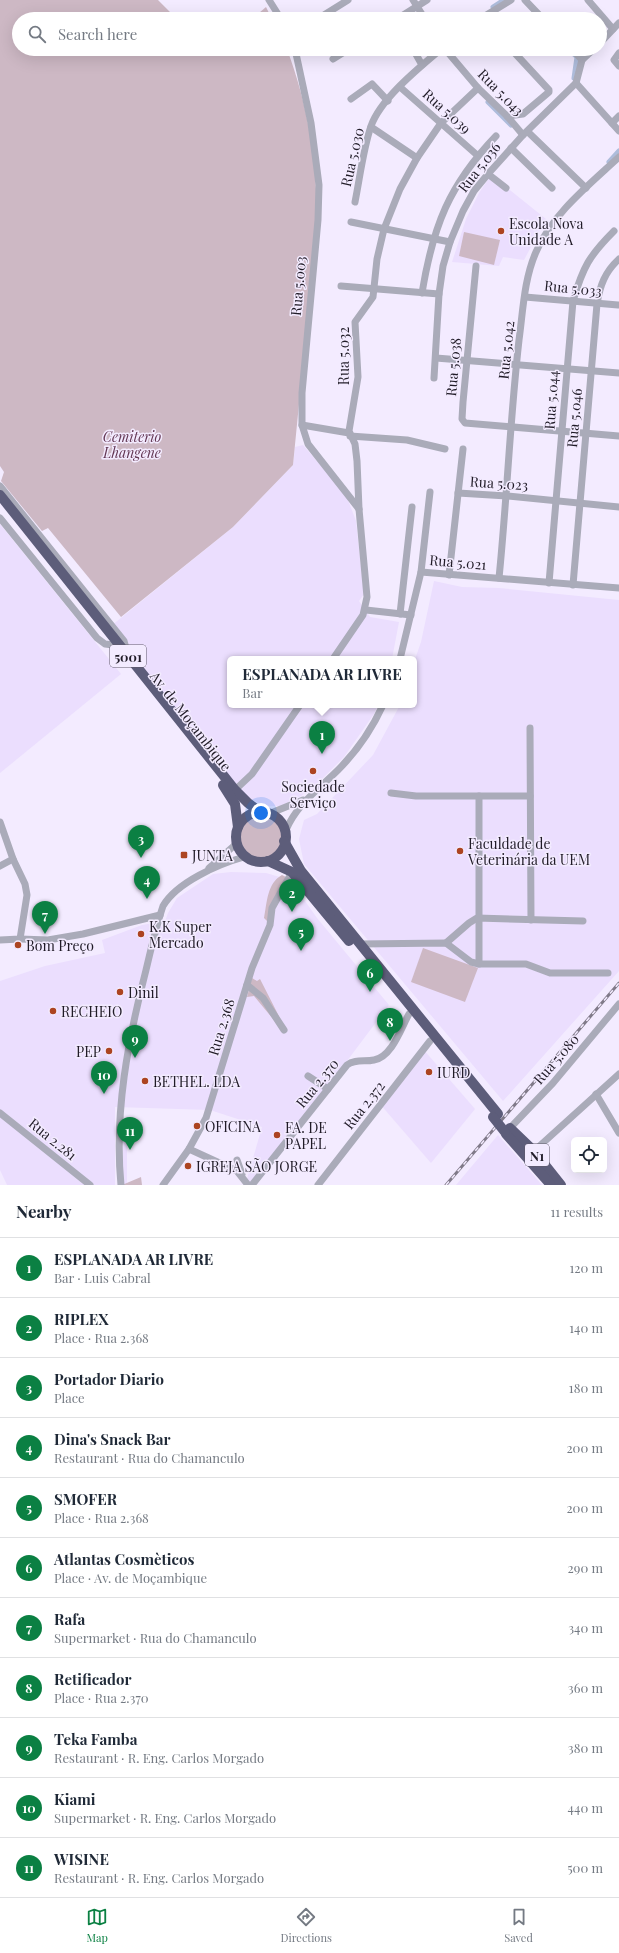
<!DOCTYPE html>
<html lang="en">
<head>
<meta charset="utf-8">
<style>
  :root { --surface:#fff; --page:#f2f2f3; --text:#1f2937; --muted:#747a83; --line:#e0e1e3; --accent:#0b8043 }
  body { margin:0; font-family:"Playfair Display",serif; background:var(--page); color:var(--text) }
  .controls { position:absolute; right:12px; bottom:12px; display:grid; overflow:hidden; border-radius:6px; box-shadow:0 4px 16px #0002 }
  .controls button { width:36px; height:36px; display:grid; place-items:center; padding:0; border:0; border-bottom:1px solid var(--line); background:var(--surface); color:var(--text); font:20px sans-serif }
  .you { position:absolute; left:261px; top:813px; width:14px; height:14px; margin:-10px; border:3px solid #fff; border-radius:50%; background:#1a73e8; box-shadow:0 0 0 6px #1a73e833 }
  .badge { display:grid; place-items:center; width:26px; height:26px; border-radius:50%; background:var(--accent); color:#fff; font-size:13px; font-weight:700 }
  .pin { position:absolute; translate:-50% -33px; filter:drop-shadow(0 1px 2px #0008) }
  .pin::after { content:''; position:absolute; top:21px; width:14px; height:12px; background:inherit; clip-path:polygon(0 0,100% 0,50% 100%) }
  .popup { position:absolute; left:227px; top:656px; width:190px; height:52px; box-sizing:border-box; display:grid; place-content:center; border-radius:6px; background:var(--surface); filter:drop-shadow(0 1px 3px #0005); font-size:13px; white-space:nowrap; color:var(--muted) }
  .popup b { font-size:15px; color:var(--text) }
  .popup::after { content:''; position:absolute; left:50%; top:100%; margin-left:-8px; border:8px solid transparent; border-top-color:var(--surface) }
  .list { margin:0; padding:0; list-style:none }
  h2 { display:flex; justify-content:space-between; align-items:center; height:52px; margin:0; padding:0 16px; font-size:17px }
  h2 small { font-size:13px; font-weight:400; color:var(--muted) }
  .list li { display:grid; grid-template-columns:26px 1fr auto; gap:12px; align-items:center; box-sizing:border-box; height:60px; padding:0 16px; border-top:1px solid var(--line) }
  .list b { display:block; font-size:15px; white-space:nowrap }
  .list p { margin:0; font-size:13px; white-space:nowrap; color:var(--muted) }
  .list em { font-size:13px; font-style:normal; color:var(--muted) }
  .icon { flex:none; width:22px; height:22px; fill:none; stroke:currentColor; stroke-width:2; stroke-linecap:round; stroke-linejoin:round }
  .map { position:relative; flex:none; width:619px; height:1185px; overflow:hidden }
  .search { position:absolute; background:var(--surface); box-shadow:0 4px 16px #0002; left:12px; right:12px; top:12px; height:44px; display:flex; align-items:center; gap:10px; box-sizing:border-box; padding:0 14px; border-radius:22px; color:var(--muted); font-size:15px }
  .sheet { height:712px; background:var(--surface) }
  nav { display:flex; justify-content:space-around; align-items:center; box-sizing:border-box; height:56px; border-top:1px solid var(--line); background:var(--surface); font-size:11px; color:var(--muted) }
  nav a { display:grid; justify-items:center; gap:2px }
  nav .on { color:var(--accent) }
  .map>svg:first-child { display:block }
  .built { fill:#ebdefe }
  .green { fill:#cdb8c4 }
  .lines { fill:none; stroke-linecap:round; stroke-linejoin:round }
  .canal { stroke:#aebcdb; stroke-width:5 }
  .minor { stroke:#aaabb9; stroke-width:7 }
  .highway { stroke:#5d5d7a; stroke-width:10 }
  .rail-casing { stroke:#807a89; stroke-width:3 }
  .rail { stroke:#f3ebff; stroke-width:1.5; stroke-dasharray:4.5; stroke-linecap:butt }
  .highway-bridge { stroke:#5d5d7a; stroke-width:10 }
  .poi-dot { fill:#ac4421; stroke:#f3ebff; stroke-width:1.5 }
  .labels { text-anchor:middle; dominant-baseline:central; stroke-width:3; stroke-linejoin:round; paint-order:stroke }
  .shield { fill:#f3ebff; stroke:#5f5968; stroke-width:1 }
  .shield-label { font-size:13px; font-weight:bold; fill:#201b27 }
  .street-label { font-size:14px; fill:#201b27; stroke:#f3ebff }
  .poi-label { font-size:14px; fill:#201b27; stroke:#f3ebff; text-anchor:start }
  .park-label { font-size:14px; font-style:italic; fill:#633754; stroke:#f3ebff }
</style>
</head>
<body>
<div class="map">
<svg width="619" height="1185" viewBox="0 0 619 1185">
  <rect width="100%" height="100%" fill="#f3ebff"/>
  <g class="built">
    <path d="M491,175L546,219L524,260L503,257L499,266L452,262L466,219L479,193Z"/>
    <path d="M303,445L335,482L348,500L356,521L364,594L359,601L370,617L399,622L392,659H230V705H378L374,714L344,757L318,783L301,796L281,806H264L251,799L234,784L111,626L233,527L293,465L295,447Z"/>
    <path d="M0,524L121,674L0,773Z"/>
    <path d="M434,581L462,587L499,588L619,600V971L503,1101L304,864L299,839L304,820L317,814L373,755L400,705H414V662L421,642Z"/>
    <path d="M231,872L266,873L283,878L293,884L317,918L389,1005L332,1081L250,1183L247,1179L262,1127L210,1110L115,1107V1185H7L0,1170V981L45,966L105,953L102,940L142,925L148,924L163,927L168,913L177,898L213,874Z"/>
    <path d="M423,1049L475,1109L431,1163L380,1104Z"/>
    <path d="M123,1126L130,1127L127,1145V1184H123Z"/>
    <path d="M498,1135L542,1185H456Z"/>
  </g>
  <g class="green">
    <path d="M0,0H158L171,13L180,19H19V49H287C308,106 317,160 317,221L293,465L233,527L121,617L48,528L42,531L1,481L4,472L0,466Z"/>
    <path d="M266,7L272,19H252Z"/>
    <path d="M464,232L500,240L494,265L459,256Z"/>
    <circle cx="263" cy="835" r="24"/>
    <path d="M282,875L290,879L268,922L264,918C267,903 267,883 282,875Z"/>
    <path d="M423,948L478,968L465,1002L411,982Z"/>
    <path d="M252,978L257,981L260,979L285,1028L278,1025L254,996L247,997Z"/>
    <path d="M141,1177L142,1185H122Z"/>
  </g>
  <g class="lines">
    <g class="canal">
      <path d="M493,7L504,0"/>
      <path d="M568,49L577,57L574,78"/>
      <path d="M488,102L511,125"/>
      <path d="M609,162L619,151"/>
    </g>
    <g class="minor">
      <path d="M269,0L281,19"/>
      <path d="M413,0L425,19"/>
      <path d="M525,0L543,19"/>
      <path d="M588,0L613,29"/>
      <path d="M324,15L348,0"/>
      <path d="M397,19L427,0"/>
      <path d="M480,19L511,0"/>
      <path d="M600,43L619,23"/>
      <path d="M295,49L311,123L319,185L318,220L302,393V425L308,444L359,509"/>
      <path d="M413,49L422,65"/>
      <path d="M445,49L478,88L507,116L523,135"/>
      <path d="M572,49L582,60"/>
      <path d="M619,53L614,60L619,66"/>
      <path d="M333,59L349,49"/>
      <path d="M576,83L619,131"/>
      <path d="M400,87L477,155"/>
      <path d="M351,99L372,84L388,101"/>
      <path d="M507,116L523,114L549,92V90L511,49"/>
      <path d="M612,123L619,116"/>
      <path d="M371,127L417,158"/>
      <path d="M528,132L586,188"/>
      <path d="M511,148L552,188"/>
      <path d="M488,174L506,188"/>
      <path d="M355,202C360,177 363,150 371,126C381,98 419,68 441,49"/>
      <path d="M351,222L450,242"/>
      <path d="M476,266L463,402L462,419L465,423L619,436"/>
      <path d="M341,286L439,294"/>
      <path d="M422,293C433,226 449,185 496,136"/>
      <path d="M525,297L618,305"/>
      <path d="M436,358L619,373"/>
      <path d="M434,378L439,294L443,266L450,242L463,211L474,191L488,174L523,135L576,83L582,60L594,49"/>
      <path d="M302,425L349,433"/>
      <path d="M350,436L407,440L445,449"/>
      <path d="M0,486L124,641L127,652"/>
      <path d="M458,493L507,496L619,507"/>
      <path d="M0,518L97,638L105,644L113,645"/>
      <path d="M421,572L430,492"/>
      <path d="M449,575L463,449"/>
      <path d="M499,578C507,499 510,419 519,340C523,311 524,279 536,252C552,214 590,184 619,157"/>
      <path d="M549,583L573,301C583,267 589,256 614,231"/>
      <path d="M573,585L597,304C600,285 605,272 619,259"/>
      <path d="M366,610L411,615"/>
      <path d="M400,614L412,507"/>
      <path d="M333,659L363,615L367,597L359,509L357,461L355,444L349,431L358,377L355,322L373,297L377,259L384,229L400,189L417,158L441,123L478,88"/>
      <path d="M400,659L421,572L619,588"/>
      <path d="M530,728L531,920"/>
      <path d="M235,790L252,774L300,705"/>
      <path d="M391,793L416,796H530"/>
      <path d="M479,796V964"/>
      <path d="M271,813L303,800"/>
      <path d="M0,822L13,859L25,884L27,895L20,939L0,940"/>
      <path d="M286,830C297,804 318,790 338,770C356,752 372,729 383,705"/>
      <path d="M0,866L13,859"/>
      <path d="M209,868L236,844"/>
      <path d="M20,939L48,940L83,934L160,915"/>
      <path d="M446,943L469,923L477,918L583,921"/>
      <path d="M360,944L446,943L471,962L479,964H526L550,973H608"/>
      <path d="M247,985L263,998L284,1030"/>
      <path d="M308,1076L328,1089"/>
      <path d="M596,1094L619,1133"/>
      <path d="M0,1113L90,1185"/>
      <path d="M510,1128L553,1083L619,1004"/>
      <path d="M189,1149L237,1171L248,1185"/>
      <path d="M534,1151L619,1074"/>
      <path d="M237,1160L242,1174"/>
      <path d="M121,1185C114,1113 128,1040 146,970C151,949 156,927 163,906C177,882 219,864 244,857"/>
      <path d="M163,1185L189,1149L206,1118L252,968L270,925L272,908L292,872"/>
      <path d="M252,1185L347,1065C355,1059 365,1062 374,1060C392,1057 401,1028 409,1014"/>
      <path d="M318,1185L430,1041"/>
    </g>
    <g class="highway">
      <path d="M0,495L235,790L248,803L260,812"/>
      <path d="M223,785L235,804L238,827"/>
      <circle cx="261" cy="837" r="25"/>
      <path d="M284,841L301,871L498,1114"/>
      <path d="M268,861L292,872L349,941"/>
      <path d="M510,1128L534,1151L561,1185"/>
      <path d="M506,1134L551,1185"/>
    </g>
    <g class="rail-casing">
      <path id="rail" d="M446,1185L619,983"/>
    </g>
    <use href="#rail" class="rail"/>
    <path class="highway-bridge" d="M493,1117L505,1132"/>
  </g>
  <g class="poi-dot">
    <circle cx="501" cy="231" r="4"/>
    <circle cx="313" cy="771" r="4"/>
    <circle cx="460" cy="851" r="4"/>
    <rect x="180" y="851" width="8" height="8" rx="2"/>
    <circle cx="141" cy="934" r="4"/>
    <circle cx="18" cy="945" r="4"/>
    <circle cx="120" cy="992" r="4"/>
    <circle cx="53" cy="1011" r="4"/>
    <circle cx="109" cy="1051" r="4"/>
    <circle cx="429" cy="1072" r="4"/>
    <circle cx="145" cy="1081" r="4"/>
    <circle cx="197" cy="1126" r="4"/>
    <circle cx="277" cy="1135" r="4"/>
    <circle cx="188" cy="1166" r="4"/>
  </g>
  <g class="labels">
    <g class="shield">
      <rect x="110" y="645" width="36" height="22" rx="3"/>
      <rect x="525" y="1144" width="24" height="22" rx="3"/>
    </g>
    <g class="shield-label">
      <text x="128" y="656">5001</text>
      <text x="537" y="1155">N1</text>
    </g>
    <g class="street-label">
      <text transform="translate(501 92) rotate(46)">Rua 5.043</text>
      <text transform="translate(447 111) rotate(42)">Rua 5.039</text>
      <text transform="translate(352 157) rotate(-77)">Rua 5.030</text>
      <text transform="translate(479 167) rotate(-52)">Rua 5.036</text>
      <text transform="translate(298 286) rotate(-85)">Rua 5.003</text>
      <text transform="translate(573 288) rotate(6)">Rua 5.033</text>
      <text transform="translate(506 350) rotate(-84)">Rua 5.042</text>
      <text transform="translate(343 356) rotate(-90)">Rua 5.032</text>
      <text transform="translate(453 367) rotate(-85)">Rua 5.038</text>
      <text transform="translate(551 400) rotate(-86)">Rua 5.044</text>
      <text transform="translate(574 418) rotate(-85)">Rua 5.046</text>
      <text transform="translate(499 483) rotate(4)">Rua 5.023</text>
      <text transform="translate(458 562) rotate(5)">Rua 5.021</text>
      <text transform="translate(191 721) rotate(52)">Av. de Moçambique</text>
      <text transform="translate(221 1027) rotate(-73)">Rua 2.368</text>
      <text transform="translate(556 1059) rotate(-49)">Rua 5.080</text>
      <text transform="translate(317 1083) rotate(-51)">Rua 2.370</text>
      <text transform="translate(364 1105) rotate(-52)">Rua 2.372</text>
      <text transform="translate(53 1139) rotate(39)">Rua 2.281</text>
    </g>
    <g class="poi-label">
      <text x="509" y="223">Escola Nova<tspan x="509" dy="16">Unidade A</tspan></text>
      <text x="313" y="786" text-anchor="middle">Sociedade<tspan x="313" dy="16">Serviço</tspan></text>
      <text x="468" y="843">Faculdade de<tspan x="468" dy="16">Veterinária da UEM</tspan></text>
      <text x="192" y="855">JUNTA</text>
      <text x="149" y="926">K.K Super<tspan x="149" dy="16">Mercado</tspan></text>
      <text x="26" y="945">Bom Preço</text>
      <text x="128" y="992">Dinil</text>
      <text x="61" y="1011">RECHEIO</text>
      <text x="101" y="1051" text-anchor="end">PEP</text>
      <text x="437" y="1072">IURD</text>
      <text x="153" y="1081">BETHEL. LDA</text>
      <text x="205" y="1126">OFICINA</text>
      <text x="285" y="1127">FA. DE<tspan x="285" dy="16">PAPEL</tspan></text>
      <text x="196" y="1166">IGREJA SÃO JORGE</text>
    </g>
    <g class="park-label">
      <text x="132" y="436">Cemiterio<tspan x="132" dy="16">Lhangene</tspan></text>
    </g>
  </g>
</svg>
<div class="controls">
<button><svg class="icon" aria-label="locate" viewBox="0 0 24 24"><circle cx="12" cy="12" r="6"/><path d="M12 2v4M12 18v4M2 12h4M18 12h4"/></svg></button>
</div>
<div class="you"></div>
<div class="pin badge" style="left:322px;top:754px">1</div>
<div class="popup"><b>ESPLANADA AR LIVRE</b>Bar</div>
<div class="pin badge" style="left:292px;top:912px">2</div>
<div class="pin badge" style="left:141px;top:858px">3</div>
<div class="pin badge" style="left:147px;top:899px">4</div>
<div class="pin badge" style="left:301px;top:951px">5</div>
<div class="pin badge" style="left:370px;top:992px">6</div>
<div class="pin badge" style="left:45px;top:934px">7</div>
<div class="pin badge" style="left:390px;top:1041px">8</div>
<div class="pin badge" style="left:135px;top:1058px">9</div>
<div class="pin badge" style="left:104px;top:1094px">10</div>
<div class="pin badge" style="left:130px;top:1150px">11</div>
<div class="search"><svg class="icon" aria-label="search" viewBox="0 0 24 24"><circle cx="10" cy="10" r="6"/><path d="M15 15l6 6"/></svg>Search here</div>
</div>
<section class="sheet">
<h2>Nearby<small>11 results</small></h2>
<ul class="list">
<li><span class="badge">1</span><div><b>ESPLANADA AR LIVRE</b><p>Bar · Luis Cabral</p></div><em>120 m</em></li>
<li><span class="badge">2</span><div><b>RIPLEX</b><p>Place · Rua 2.368</p></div><em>140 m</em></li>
<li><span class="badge">3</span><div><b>Portador Diario</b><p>Place</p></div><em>180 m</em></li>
<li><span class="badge">4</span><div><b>Dina's Snack Bar</b><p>Restaurant · Rua do Chamanculo</p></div><em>200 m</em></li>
<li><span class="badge">5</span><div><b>SMOFER</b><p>Place · Rua 2.368</p></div><em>200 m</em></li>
<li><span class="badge">6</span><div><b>Atlantas Cosmèticos</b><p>Place · Av. de Moçambique</p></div><em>290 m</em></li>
<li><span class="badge">7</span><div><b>Rafa</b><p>Supermarket · Rua do Chamanculo</p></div><em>340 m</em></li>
<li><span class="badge">8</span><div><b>Retificador</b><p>Place · Rua 2.370</p></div><em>360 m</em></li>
<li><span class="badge">9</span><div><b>Teka Famba</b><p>Restaurant · R. Eng. Carlos Morgado</p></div><em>380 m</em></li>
<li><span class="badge">10</span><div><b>Kiami</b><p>Supermarket · R. Eng. Carlos Morgado</p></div><em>440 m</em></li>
<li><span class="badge">11</span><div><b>WISINE</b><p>Restaurant · R. Eng. Carlos Morgado</p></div><em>500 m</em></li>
</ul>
</section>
<nav>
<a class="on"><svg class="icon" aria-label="map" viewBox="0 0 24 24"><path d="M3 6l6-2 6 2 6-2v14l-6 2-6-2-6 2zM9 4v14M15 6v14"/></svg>Map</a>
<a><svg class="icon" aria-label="directions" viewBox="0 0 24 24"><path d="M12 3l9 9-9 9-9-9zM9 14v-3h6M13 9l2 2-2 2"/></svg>Directions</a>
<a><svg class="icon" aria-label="saved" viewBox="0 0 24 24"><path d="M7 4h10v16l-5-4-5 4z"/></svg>Saved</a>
</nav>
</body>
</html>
